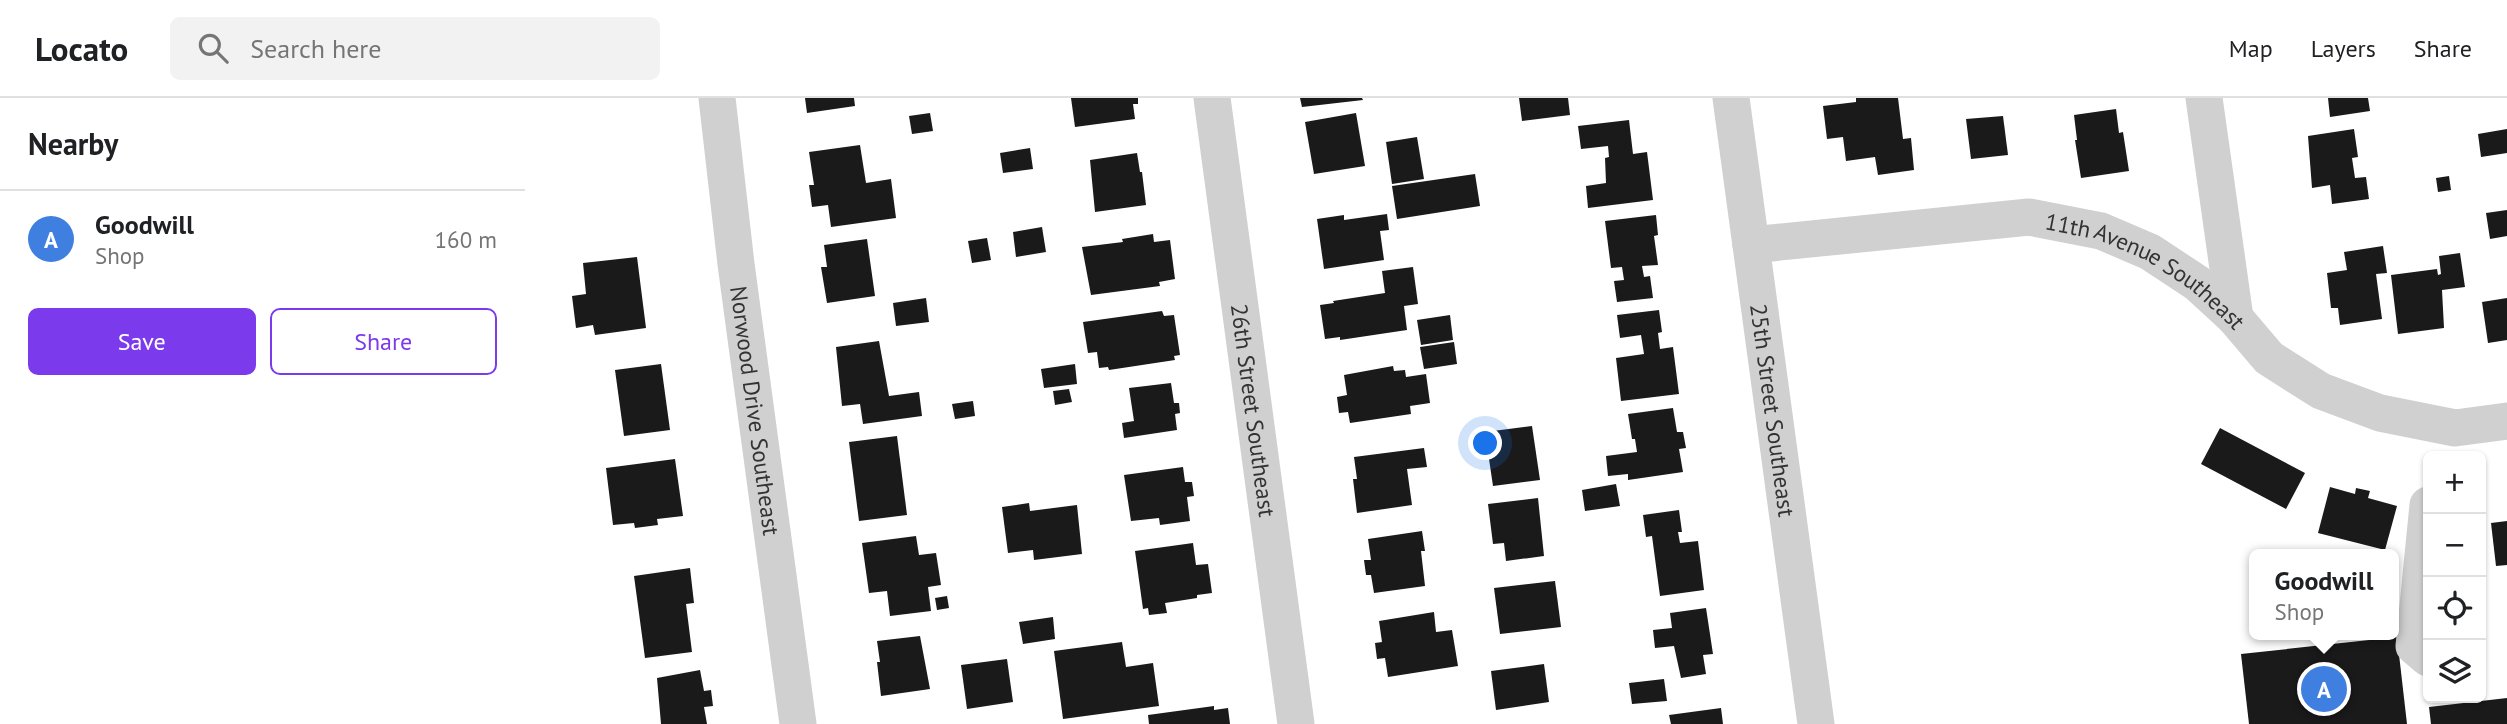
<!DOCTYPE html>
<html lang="en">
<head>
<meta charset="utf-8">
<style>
  :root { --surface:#fff; --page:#f2f2f2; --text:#202124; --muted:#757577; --line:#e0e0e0; --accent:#7c3aed }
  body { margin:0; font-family:"PT Sans",sans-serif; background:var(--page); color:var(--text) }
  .controls { position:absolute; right:21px; bottom:21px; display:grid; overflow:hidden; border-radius:10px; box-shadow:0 2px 5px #0004 }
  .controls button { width:63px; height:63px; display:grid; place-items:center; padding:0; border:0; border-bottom:2px solid var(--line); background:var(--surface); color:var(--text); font:35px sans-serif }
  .you { position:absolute; left:961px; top:346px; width:24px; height:24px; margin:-18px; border:5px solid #fff; border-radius:50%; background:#1a73e8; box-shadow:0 0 0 10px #1a73e833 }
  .badge { display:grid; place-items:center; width:46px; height:46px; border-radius:50%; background:var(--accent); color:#fff; font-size:23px; font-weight:700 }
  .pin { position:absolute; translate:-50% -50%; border:4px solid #fff; box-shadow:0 2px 7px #0006 }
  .popup { position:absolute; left:1724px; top:451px; width:150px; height:91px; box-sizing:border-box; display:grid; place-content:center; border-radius:10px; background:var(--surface); filter:drop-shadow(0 2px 5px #0005); font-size:23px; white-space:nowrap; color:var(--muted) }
  .popup b { font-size:26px; color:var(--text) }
  .popup::after { content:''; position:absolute; left:50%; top:100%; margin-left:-14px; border:14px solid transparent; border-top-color:var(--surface) }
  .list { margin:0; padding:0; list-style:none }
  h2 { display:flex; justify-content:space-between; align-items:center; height:91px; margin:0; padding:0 28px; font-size:30px }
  h2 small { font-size:23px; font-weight:400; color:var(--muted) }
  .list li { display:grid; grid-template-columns:46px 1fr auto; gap:21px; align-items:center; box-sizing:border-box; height:98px; padding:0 28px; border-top:2px solid var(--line) }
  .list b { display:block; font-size:26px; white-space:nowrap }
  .list p { margin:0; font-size:23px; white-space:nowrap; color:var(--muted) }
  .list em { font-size:23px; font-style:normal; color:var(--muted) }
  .actions { display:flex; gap:14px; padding:21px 28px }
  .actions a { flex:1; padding:16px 0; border:2px solid var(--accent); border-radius:10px; text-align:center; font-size:24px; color:var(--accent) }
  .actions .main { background:var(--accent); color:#fff }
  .icon { flex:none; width:38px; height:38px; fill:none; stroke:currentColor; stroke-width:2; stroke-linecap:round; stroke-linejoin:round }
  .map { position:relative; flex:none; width:1982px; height:626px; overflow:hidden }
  header { display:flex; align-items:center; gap:42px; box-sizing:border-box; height:98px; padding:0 35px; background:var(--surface); border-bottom:2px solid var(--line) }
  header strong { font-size:33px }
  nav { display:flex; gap:38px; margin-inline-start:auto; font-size:24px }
  .search { width:490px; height:63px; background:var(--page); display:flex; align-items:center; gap:18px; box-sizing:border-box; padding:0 24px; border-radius:10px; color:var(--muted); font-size:26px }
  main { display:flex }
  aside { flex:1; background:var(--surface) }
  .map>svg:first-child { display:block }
  .building { fill:#1a1a1a }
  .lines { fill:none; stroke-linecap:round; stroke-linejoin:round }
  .minor { stroke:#d0d0d0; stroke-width:37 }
  .labels { text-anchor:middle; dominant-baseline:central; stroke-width:7; stroke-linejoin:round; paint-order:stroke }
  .street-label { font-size:23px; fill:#333; stroke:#fff }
</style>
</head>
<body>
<header>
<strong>Locato</strong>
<div class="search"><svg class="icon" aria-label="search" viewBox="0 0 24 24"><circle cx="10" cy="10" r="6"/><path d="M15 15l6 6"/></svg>Search here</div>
<nav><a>Map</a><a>Layers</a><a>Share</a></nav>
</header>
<main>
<aside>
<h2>Nearby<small></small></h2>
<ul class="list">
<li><span class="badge" style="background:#3f7fe0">A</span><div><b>Goodwill</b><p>Shop</p></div><em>160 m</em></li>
</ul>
<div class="actions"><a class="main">Save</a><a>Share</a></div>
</aside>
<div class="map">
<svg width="1982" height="626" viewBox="0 0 1982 626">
  <rect width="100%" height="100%" fill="#fff"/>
  <g class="building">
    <path d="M280,0H329L330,8L282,15Z"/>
    <path d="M546,0H613V6H608L610,21L550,29Z"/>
    <path d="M775,0H837L838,2L777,9Z"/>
    <path d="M994,0H1043L1045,17L997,23Z"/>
    <path d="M1331,0H1373L1378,41L1386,40L1389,72L1353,77L1350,59L1321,63L1318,39L1302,41L1298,8L1331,4Z"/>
    <path d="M1803,0H1843L1845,13L1805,19Z"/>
    <path d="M1591,11L1594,35L1598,34L1604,73L1556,80L1550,42H1552L1549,17Z"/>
    <path d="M405,15L408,33L387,36L384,18Z"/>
    <path d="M831,15L840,68L789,76L780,24Z"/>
    <path d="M1478,18L1483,57L1446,61L1441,21Z"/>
    <path d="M1104,22L1108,56L1122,54L1128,102L1063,110L1061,88L1081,85L1080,60L1084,59L1083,48L1056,51L1053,28Z"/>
    <path d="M1829,31L1833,59L1827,60L1830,80L1841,79L1844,101L1807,106L1805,87L1787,90L1783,38Z"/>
    <path d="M1982,31V55L1956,59L1953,36Z"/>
    <path d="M892,39L899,81L867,86L861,44Z"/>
    <path d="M335,47L341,85L366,81L371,120L306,129L303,107L287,109L284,87H289L284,54Z"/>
    <path d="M505,50L508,71L478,75L475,55Z"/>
    <path d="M612,55L615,74H617L621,107L570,114L565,62Z"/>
    <path d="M950,76L955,108L872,121L867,88Z"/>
    <path d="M1924,78L1926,92L1913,94L1911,80Z"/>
    <path d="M1982,112V138L1965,141L1961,115Z"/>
    <path d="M862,116L864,132L855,133L859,162L799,171L792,121L819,117V122Z"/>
    <path d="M1131,117L1133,137L1129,138L1133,167L1117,168L1119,179L1125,178L1128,200L1092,204L1089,183L1099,182L1097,169L1086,170L1080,123Z"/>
    <path d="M517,129L521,154L491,159L488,134Z"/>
    <path d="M628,136L629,144L645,142L650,181L634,184L635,188L566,197L557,149L598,144L597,141Z"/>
    <path d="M462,140L466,162L447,165L443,143Z"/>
    <path d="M342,141L350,198L302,205L296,169H302L299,147Z"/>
    <path d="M1858,148L1862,175L1851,176L1857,221L1815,227L1813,210H1806L1802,175L1822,172L1819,154Z"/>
    <path d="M1935,155L1940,189L1917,192L1919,230L1873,236L1866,177L1912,171L1913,177L1916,176L1914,158Z"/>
    <path d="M112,159L121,230L70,237L68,227L51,230L47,198L61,196L58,165Z"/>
    <path d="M888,169L893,206L879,208L882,232L815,242V239L800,241L795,207L809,205L808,203L860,195L857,173Z"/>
    <path d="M401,200L404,224L371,228L368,205Z"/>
    <path d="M1982,200V242L1963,245L1957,204Z"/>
    <path d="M1134,212L1137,234L1133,235L1135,251L1148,249L1154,296L1096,303L1091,260L1119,256L1116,237L1095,240L1092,217Z"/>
    <path d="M637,213L639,218L649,217L655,257L649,258L650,262L584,272L583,269L574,270L572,254L563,255L558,224Z"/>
    <path d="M925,217L928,242L896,247L892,222Z"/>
    <path d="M354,243L364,298L394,294L397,318L338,326L335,306L317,308L311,249Z"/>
    <path d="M929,244L932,266L899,271L895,249Z"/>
    <path d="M136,266L145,332L99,338L90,272Z"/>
    <path d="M550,266L552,286L519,290L516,271Z"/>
    <path d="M868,268L869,273L880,272L881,279L901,276L905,305L885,308L886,316L825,325L823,314L814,315L812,299L822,297L819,277Z"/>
    <path d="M646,285L649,305H654L655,315L650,316L652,332L599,340L597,325L609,323L604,290Z"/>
    <path d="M544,291L547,304L530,307L528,293Z"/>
    <path d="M448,303L450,318L430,321L427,306Z"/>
    <path d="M1148,310L1152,334H1158L1161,350L1154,351L1158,374L1103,382V376L1083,378L1081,358L1112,354L1110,341H1107L1103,316Z"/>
    <path d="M1007,328L1015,382L968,388L960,334Z"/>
    <path d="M1695,330L1780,375L1761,411L1676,366Z"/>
    <path d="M372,338L382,417L334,423L324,344Z"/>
    <path d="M899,350L902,369L882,371L887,407L832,415L828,381H832L829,359Z"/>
    <path d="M150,361L158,418L132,421L133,427L110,430L109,425L88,427L81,370Z"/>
    <path d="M658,369L660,384H667L669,398L662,399L665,423L635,427L634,420L606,423L599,377Z"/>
    <path d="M1091,386L1095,408L1060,413L1057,392Z"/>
    <path d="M1805,389L1830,396L1831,390L1845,393L1843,400L1872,408L1860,452L1793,435Z"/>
    <path d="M1013,400L1019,458L981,463L979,445L968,446L963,406Z"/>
    <path d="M504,405L505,413L552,407L557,456L509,462L508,452L483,455L477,409Z"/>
    <path d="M1154,412L1157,434H1153L1155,445L1173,443L1179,492L1135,498L1127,438L1121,439L1118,417Z"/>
    <path d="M1982,423V467L1971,468L1966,425Z"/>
    <path d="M897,433L900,453H896L900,488L849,495L846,477H841L839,462H846L843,441Z"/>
    <path d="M391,438L394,457L411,455L416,487L403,489L406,513L365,518L362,493L344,495L337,445Z"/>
    <path d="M668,445L671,467L683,466L687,495L672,497V500L640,505L642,515L624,517L623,510L618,511L610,453Z"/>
    <path d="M165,470L169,505L161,506L167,554L120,560L109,478Z"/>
    <path d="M1030,483L1036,529L975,536L969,490Z"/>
    <path d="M422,498L424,510L412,512L410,500Z"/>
    <path d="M1181,510L1188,556L1178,557L1181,576L1156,580L1149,548L1130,550L1128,532L1147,530L1145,515Z"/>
    <path d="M909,514L911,534L927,532L933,568L863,579L860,560L852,561L850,545L857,544L854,523Z"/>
    <path d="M528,519L530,541L498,546L494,524Z"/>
    <path d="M395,538L405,591L356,598L352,564H355L352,543Z"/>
    <path d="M1872,539L1882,626H1724L1716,556Z"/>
    <path d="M597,544L601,569L628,565L634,608L538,621L529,553Z"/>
    <path d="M482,561L488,604L442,611L436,567Z"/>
    <path d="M1019,566L1024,604L971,612L966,573Z"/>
    <path d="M175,572L179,593L186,592L188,608L179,609L182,626H136L132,580Z"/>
    <path d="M1139,581L1142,603L1107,606L1104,585Z"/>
    <path d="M1982,600V626H1906L1904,609Z"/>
    <path d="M689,608V612L703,610L705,626H624L623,617Z"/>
    <path d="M1196,610L1198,626H1146L1144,617Z"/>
  </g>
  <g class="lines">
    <g class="minor">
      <path id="s1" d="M192,0L211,166L273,626"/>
      <path id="s2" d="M687,0L771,626"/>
      <path id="s3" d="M1206,0L1291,626"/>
      <path d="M1679,0L1710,220"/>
      <path id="s4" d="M1226,147L1504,119L1576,133L1625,154L1672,185L1710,220L1744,260L1796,293L1855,315L1930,330L1982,323"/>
      <path d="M1903,407L1889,548L1903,560"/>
    </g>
  </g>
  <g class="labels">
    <g class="street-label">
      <text stroke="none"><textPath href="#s4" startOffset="410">11th Avenue Southeast</textPath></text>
      <text stroke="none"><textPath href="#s1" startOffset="315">Norwood Drive Southeast</textPath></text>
      <text stroke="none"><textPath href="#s2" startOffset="315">26th Street Southeast</textPath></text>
      <text stroke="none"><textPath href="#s3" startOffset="315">25th Street Southeast</textPath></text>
    </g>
  </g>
</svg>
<div class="controls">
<button>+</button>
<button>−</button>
<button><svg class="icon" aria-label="locate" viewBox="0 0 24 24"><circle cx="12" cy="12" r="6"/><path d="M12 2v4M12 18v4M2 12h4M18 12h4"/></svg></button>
<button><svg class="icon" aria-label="layers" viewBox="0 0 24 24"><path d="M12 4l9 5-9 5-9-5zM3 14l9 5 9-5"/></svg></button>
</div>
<div class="you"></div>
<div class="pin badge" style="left:1799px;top:591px;background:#3f7fe0">A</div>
<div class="popup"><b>Goodwill</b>Shop</div>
</div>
</main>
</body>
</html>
